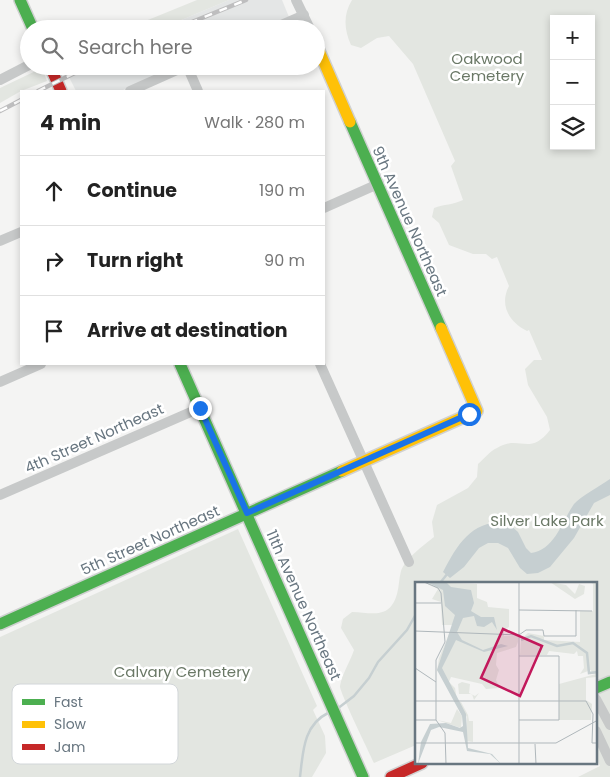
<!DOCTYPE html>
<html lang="en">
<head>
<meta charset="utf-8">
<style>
  :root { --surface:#fff; --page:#f6f6f6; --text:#222; --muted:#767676; --line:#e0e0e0 }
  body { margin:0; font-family:Poppins,sans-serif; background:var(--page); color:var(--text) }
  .controls { position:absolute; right:15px; top:15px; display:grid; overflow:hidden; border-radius:0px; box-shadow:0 2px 8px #0003 }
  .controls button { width:45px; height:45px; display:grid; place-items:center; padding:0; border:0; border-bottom:1px solid var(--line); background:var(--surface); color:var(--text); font:25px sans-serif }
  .stop { position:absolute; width:15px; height:15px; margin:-11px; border:4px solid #1a73e8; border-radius:50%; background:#fff }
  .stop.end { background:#1a73e8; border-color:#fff; box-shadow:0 1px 5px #0008 }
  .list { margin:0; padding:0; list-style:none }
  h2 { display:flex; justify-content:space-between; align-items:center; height:65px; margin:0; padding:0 20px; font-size:21px }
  h2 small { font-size:16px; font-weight:400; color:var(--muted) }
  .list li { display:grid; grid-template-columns:32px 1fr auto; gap:15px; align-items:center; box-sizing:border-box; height:70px; padding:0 20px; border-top:1px solid var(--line) }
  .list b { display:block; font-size:19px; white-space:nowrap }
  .list em { font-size:16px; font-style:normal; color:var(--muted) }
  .icon { flex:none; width:28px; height:28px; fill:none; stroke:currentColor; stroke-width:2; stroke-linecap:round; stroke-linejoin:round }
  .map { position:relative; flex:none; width:610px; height:777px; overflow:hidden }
  .search { position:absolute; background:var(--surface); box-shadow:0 2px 8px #0003; left:20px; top:20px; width:305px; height:55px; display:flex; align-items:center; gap:12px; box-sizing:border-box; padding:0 18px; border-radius:28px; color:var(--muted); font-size:19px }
  .panel { position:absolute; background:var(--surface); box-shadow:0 2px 8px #0003; left:20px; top:90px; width:305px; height:275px; border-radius:0px }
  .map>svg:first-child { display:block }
  .built { fill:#e4e6e6 }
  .green { fill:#e3e6e1; fill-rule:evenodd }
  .water { fill:#c6cfd1 }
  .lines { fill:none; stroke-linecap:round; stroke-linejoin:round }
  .stream { stroke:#c6cfd1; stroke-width:2.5 }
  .fast-casing { stroke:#d0d1d1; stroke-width:14 }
  .slow-casing { stroke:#d0d1d1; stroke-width:14 }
  .jam-casing { stroke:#d0d1d1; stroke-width:14 }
  .street { stroke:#c7c9c9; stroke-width:10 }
  .fast { stroke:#4caf50; stroke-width:11 }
  .slow { stroke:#ffc107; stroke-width:11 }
  .jam { stroke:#c62828; stroke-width:11 }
  .rail-casing { stroke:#bebebf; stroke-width:4.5 }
  .rail { stroke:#fff; stroke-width:2.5; stroke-dasharray:8; stroke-linecap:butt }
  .route { stroke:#1a73e8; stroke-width:6 }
  .labels { text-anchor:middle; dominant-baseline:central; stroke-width:5; stroke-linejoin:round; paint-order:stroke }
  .park-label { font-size:15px; fill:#6a7866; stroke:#fff }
  .street-label { font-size:15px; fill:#687680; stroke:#fff }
  .inset-river { fill:none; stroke:#c6cfd1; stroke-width:2.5 }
  .inset-road { fill:none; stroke:#afb7bb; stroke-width:1 }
  .view { fill:#c2185b; fill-opacity:0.15; stroke:#c2185b; stroke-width:2.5 }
  .inset-edge { fill:none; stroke:#687680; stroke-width:2.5 }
  .key { fill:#fff; stroke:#d2d6d9; stroke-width:1 }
  .key-label { font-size:14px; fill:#687680 }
</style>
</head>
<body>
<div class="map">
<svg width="610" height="777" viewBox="0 0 610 777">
  <rect width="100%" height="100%" fill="#f4f4f3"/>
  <g class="built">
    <path d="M229,0H282L289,17L264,29H160Z"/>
    <path d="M76,66H178L121,91H76L66,71Z"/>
  </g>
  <g class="green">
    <path d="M197,0H229L160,29H142L144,28L143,22Z"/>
    <path d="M610,0V777H578L600,766L596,758V583H416V745L374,763C369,752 339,691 340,686C342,674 350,662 354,650L341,628L343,619L352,612C373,613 390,619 397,594C399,587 399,578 401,571C405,559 424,545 434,537L432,522L437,505L468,488L477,477L478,464C484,459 490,451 497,448C520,434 529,457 550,430L547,417L528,385L525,369L534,360H542L529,330L527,331C509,322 499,305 509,286L497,257L492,259L486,254H473L449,245L439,223L432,217L434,208C444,204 453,205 463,200L451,166L455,161L413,64L389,36L377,38L361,48L351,45C344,29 343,15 352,0ZM554,19H591V146H554Z"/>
    <path d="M42,68L47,81L21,91L0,103V88Z"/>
    <path d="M238,529L317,706L313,710L325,736L326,753L312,777H0V637Z"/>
  </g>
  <path class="water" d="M610,479V495L594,503L574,538L550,567L538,573L527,574L520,568L508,548L498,543H488L479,548L464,567L450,578L443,572C458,543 472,520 507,522L518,532L526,548L531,553C555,550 562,521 574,504C581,496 600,486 610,479Z"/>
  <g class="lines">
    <g class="stream">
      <path d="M440,583L448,573"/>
      <path d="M337,709L354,696L369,678L378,662L407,630L416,614"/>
      <path d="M300,777C303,753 303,725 328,713"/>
    </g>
    <g class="fast-casing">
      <g id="fast">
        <path d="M20,0L33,29"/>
        <path d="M350,122L441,328"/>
        <path d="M180,364L363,777"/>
        <path d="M0,624L342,471"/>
        <path d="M596,688L610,682"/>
      </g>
    </g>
    <g class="slow-casing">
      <g id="slow">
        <path d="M316,44L350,122"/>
        <path d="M342,471L477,411L441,328"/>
      </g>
    </g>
    <g class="jam-casing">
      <g id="jam">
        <path d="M50,66L61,91"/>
        <path d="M391,777L422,763"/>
      </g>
    </g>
    <g class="street">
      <path d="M296,0L310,29"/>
      <path d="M272,29L304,15"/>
      <path d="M187,66L198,91"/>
      <path d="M0,80L29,65"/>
      <path d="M130,91L186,66"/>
      <path d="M324,208L378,184"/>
      <path d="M0,241L21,232"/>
      <path d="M320,364L409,562"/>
      <path d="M0,382L41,364"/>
      <path d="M0,495L200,408"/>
      <path d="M596,699L610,725"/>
      <path d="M596,731L610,761"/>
    </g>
    <use href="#fast" class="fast"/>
    <use href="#slow" class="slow"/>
    <use href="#jam" class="jam"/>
    <g class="rail-casing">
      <g id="rail">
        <path d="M175,29L246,0"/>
        <path d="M38,91L89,66"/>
        <path d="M0,111L21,100"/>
      </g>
    </g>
    <use href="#rail" class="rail"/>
  </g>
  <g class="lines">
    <path class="route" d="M200,408L247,513L469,414"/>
  </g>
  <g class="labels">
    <g class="park-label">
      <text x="487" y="58">Oakwood<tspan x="487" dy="17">Cemetery</tspan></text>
      <text x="547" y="520">Silver Lake Park</text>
      <text x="182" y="671">Calvary Cemetery</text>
    </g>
    <g class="street-label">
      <text transform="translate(410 221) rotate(66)">9th Avenue Northeast</text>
      <text transform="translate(94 438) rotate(-24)">4th Street Northeast</text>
      <text transform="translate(150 540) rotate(-24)">5th Street Northeast</text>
      <text transform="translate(304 605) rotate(66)">11th Avenue Northeast</text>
    </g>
  </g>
  <g transform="translate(415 582)">
    <rect width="182" height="182" fill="#f4f4f3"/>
    <path d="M8,0L62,2V16L72,20L73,25L94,27V45L89,48V54H103V60L101,65L82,71L81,83L84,88L81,98L85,106L71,107L67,102L36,95L34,100L40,106L42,118L29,91L22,89L24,76L38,43H27L26,20L17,17L23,7ZM135,0L151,3L160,12L164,2L170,4L169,12L160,17ZM175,0H182V95L171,96V118L177,122L176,138H144V102L181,92H177L176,88L165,92L169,86L168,74H163L162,69L159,72L134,69L132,73H105L106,57L113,51L129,54V58L165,60V29H178V2ZM47,100L55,102L54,111L60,114L64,111L59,118L57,112H44L43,102ZM43,120H46L53,133L54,139H58V160L51,159L52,135ZM42,127L47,134L46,146L22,138L36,141Z" fill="#e3e6e1"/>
    <path d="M12,0H31L36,5L56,8L59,21L56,29L66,35H79L82,48L77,40L69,45L62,44L59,34L48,36L42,50L47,58L68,68L86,62L93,64L69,70L41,58L27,86L51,132L53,166L77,172L86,182L75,172L52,169L48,150L24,145L16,148L3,182L6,160L15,142L31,141L45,146L48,144L47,134L22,88L40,33L30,24L28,8Z" fill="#c6cfd1"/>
    <path class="inset-river" d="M106,58L116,54L142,64L158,61L172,71L174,91L183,90"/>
    <path class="inset-road" d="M9,0L23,6L26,11L30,60L21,78V100M104,0V161M0,21H26M104,28L177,29M0,49L104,53M104,53L111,48H128L129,54H161V28M104,74H144V138H104M0,86L21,100V138L30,151L31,182M0,119H171L178,132L177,161H183M0,138H21M0,161H141L183,138M120,162L121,182M0,182V0M104,182V161"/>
    <path class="view" d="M88,47L127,64L105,114L66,96Z"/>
    <rect width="182" height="182" class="inset-edge"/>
  </g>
  <rect x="12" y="684" width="166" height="80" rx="8" class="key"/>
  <rect x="22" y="699" width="23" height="6" fill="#4caf50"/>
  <rect x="22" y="721" width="23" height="7" fill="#ffc107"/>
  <rect x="22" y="744" width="23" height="6" fill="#c62828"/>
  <g class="key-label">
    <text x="54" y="707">Fast</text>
    <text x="54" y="729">Slow</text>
    <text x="54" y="752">Jam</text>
  </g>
</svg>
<div class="controls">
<button>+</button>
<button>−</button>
<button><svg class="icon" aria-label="layers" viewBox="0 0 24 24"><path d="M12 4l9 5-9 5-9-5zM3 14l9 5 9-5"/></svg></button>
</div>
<div class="stop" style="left:469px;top:414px"></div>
<div class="stop end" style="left:200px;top:408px"></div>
<div class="search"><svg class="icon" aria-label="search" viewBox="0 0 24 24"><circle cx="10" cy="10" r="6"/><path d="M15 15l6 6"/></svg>Search here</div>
<section class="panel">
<h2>4 min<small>Walk · 280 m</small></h2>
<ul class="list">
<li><svg class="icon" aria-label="ahead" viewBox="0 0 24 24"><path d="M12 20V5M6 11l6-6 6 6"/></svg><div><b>Continue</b></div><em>190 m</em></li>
<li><svg class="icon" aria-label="right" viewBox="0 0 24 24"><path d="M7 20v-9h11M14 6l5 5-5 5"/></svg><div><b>Turn right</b></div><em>90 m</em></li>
<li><svg class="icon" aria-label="arrive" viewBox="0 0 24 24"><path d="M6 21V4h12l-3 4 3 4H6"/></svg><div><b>Arrive at destination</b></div></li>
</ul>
</section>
</div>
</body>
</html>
